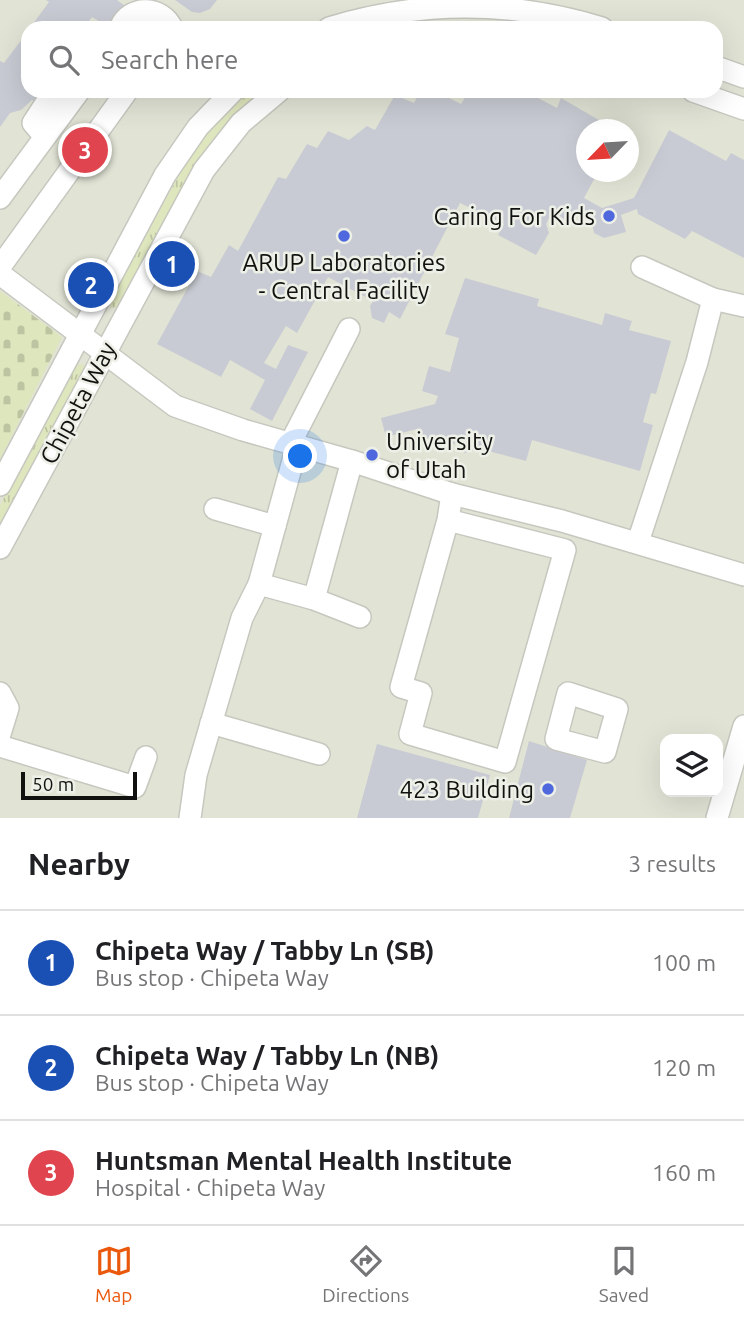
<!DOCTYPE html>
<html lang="en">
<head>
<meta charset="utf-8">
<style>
  :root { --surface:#fff; --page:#f2f2f2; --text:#202124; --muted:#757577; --line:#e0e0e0; --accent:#ea580c }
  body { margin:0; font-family:Ubuntu,sans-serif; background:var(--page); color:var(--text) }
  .controls { position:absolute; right:21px; bottom:21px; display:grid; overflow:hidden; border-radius:14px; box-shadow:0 7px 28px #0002 }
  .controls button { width:63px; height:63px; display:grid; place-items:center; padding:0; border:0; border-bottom:2px solid var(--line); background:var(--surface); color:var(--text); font:35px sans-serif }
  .compass { position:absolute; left:576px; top:119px; width:63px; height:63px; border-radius:50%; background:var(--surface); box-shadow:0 7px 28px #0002; rotate:245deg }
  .scale { position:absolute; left:21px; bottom:18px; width:116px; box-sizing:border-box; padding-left:7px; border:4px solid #11120f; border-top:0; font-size:19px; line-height:24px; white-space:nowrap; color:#11120f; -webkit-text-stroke:5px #edf0e7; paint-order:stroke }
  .you { position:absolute; left:301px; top:457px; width:24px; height:24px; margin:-18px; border:5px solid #fff; border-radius:50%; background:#1a73e8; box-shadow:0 0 0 10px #1a73e833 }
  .badge { display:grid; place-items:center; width:46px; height:46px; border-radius:50%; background:var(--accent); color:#fff; font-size:23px; font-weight:700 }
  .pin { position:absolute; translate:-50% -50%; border:4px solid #fff; box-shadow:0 2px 7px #0006 }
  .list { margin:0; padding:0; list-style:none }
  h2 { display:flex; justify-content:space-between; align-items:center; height:91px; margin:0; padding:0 28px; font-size:30px }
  h2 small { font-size:23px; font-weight:400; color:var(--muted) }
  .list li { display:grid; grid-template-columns:46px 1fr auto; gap:21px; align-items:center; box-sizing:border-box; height:105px; padding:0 28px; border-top:2px solid var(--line) }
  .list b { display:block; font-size:26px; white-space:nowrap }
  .list p { margin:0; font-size:23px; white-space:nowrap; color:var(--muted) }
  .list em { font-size:23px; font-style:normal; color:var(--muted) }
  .icon { flex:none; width:38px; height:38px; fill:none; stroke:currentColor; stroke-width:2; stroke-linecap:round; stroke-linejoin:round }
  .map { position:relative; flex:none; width:744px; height:818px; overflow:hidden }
  .search { position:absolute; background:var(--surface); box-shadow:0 7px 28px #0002; left:21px; right:21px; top:21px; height:77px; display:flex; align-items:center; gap:18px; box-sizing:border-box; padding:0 24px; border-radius:21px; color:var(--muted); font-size:26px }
  .sheet { height:406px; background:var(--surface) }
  nav { display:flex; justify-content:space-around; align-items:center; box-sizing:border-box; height:98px; border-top:2px solid var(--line); background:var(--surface); font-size:19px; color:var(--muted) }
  nav a { display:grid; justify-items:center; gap:4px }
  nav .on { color:var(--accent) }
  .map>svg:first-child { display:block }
  .built { fill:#e1e4d5; fill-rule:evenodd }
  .grass { fill:url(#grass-tufts) }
  .cemetery { fill:url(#cemetery-stones) }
  .building { fill:#c8cbd3 }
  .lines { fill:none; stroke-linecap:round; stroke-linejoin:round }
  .minor-casing { stroke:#c6c8bf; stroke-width:24 }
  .minor { stroke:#fff; stroke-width:21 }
  .poi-dot { fill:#4f68dd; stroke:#edf0e7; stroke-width:2.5 }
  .labels { text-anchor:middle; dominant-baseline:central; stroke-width:5; stroke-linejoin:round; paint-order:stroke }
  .poi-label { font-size:24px; fill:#11120f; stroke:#edf0e7; text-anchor:end }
  .street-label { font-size:24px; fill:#11120f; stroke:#edf0e7 }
</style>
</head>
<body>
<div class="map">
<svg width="744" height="818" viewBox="0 0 744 818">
  <defs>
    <pattern id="grass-tufts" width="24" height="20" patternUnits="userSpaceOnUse" patternTransform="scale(1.75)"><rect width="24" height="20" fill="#dde6bd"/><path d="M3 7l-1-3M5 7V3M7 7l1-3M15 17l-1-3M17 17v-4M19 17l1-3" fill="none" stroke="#bdc4a1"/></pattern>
    <pattern id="cemetery-stones" width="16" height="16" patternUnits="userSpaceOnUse" patternTransform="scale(1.75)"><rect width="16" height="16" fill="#dde6bd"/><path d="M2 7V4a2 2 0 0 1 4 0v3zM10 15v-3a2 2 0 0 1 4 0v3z" fill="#bdc4a1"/></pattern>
  </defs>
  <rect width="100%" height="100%" fill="#edf0e7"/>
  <path class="built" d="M0,0H744V818H0ZM28,28H716V91H28ZM586,130H628V172H586ZM665,739H718V792H665Z"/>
  <g class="grass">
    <path d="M264,91L224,127L203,154L119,307L110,308L113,296L188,159L223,115L248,92Z"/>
    <path d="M83,364L85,370L0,529V505L76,365Z"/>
  </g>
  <path class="cemetery" d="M0,291L62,337L0,459Z"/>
  <g class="building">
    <path d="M46,0H117L125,6L110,28L92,17L84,28H30L49,2Z"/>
    <path d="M175,0H217L210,9L200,13L192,12Z"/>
    <path d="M28,31V91H58L50,113L32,100L21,110L10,113L0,127V61L4,63Z"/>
    <path d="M420,91H435L461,104L469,91L489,95L491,91H525L557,108L561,98L616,130H586V172H598L584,198L602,208L634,198L669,130L726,161L731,153L744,160V258L692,231L685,239L638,214L637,209L621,215L626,232L604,238L594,233L590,213L580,208L573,216L566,212L564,219L552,212L546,224L549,233L536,255L498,235L504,224L460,203L400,319L389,312L384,323L372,318L370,306L373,301L328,277L297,333L286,326L264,363L276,369L288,345L308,352L272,421L250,409L265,380L230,360L221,377L157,344L197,271L211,277L229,245L238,251L278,177L286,179L307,144L317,148L328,131L349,140L367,126L375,130L395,95L414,103Z"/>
    <path d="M465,278L539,299L537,306L602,325L605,313L632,321L629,330L671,341L656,394L651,393L643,422L653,425L640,471L532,440L526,461L481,449L464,453L461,442L441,447L439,436L420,440L417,429L386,437L381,418L435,404L438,396L422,391L429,366L450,372L459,338L445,334Z"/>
    <path d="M529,741L587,760L570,818H509Z"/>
    <path d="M377,744L490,775L478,818H357Z"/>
  </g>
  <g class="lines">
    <g class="minor-casing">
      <g id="minor">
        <path d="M120,28C130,4 162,6 172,28"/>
        <path d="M329,28C420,0 511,0 602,28"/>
        <path d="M716,67L744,77"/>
        <path d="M693,91L744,109"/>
        <path d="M45,137L33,123L54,91"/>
        <path d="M0,198L79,91"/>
        <path d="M0,267L127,91"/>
        <path d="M642,267L713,299L744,306"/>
        <path d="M0,274L175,406L243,430L352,461L452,494L562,521L744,575"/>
        <path d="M290,444L349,329"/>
        <path d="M0,485L165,175L198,127L233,91"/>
        <path d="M215,509L275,526"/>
        <path d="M448,520L401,687L421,693L410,734L505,762L565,550L448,520L452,494"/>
        <path d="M638,542L697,362L713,299"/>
        <path d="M0,548L204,170L241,123L279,91"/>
        <path d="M259,584L314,599L360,617"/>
        <path d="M314,599L352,461"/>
        <path d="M0,693L8,708L0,734"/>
        <path d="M568,693L617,709L605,752L556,739Z"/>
        <path d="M211,723L319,754"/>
        <path d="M0,746L135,787L146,757"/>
        <path d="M190,818L196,775L242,618L259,584L297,446"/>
        <path d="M717,818L744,726"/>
      </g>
    </g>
    <use href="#minor" class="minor"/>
  </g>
  <g class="poi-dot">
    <circle cx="609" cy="216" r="7"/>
    <circle cx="344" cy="236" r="7"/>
    <circle cx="372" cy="455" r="7"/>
    <circle cx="548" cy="789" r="7"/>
  </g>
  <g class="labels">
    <g class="poi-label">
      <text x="595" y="216">Caring For Kids</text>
      <text x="344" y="262" text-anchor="middle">ARUP Laboratories<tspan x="344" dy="28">- Central Facility</tspan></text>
      <text x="386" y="441" text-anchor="start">University<tspan x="386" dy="28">of Utah</tspan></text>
      <text x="534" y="789">423 Building</text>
    </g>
    <g class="street-label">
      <text transform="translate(78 403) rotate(-62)">Chipeta Way</text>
    </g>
  </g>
</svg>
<div class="controls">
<button><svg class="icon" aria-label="layers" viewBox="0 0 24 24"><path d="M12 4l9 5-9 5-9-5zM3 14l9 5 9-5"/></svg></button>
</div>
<svg class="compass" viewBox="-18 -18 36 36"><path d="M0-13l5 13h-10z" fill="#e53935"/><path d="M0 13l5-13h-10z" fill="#757577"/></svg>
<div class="scale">50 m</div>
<div class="you"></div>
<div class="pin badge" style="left:172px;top:264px;background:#1a4fb4">1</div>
<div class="pin badge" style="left:91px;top:285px;background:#1a4fb4">2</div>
<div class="pin badge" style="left:85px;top:150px;background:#e0444e">3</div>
<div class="search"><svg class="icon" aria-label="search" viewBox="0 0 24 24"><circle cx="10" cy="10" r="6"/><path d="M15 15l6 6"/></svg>Search here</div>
</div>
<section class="sheet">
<h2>Nearby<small>3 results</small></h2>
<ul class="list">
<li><span class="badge" style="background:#1a4fb4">1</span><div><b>Chipeta Way / Tabby Ln (SB)</b><p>Bus stop · Chipeta Way</p></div><em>100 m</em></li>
<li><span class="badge" style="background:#1a4fb4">2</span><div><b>Chipeta Way / Tabby Ln (NB)</b><p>Bus stop · Chipeta Way</p></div><em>120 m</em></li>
<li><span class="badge" style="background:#e0444e">3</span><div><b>Huntsman Mental Health Institute</b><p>Hospital · Chipeta Way</p></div><em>160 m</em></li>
</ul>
</section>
<nav>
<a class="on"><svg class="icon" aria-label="map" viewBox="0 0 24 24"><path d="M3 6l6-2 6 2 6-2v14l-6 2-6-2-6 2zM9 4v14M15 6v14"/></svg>Map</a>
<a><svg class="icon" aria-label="directions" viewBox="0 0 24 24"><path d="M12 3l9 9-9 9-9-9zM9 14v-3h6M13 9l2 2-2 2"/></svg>Directions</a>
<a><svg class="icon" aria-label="saved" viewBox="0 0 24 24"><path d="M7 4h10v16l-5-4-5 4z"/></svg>Saved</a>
</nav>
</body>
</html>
